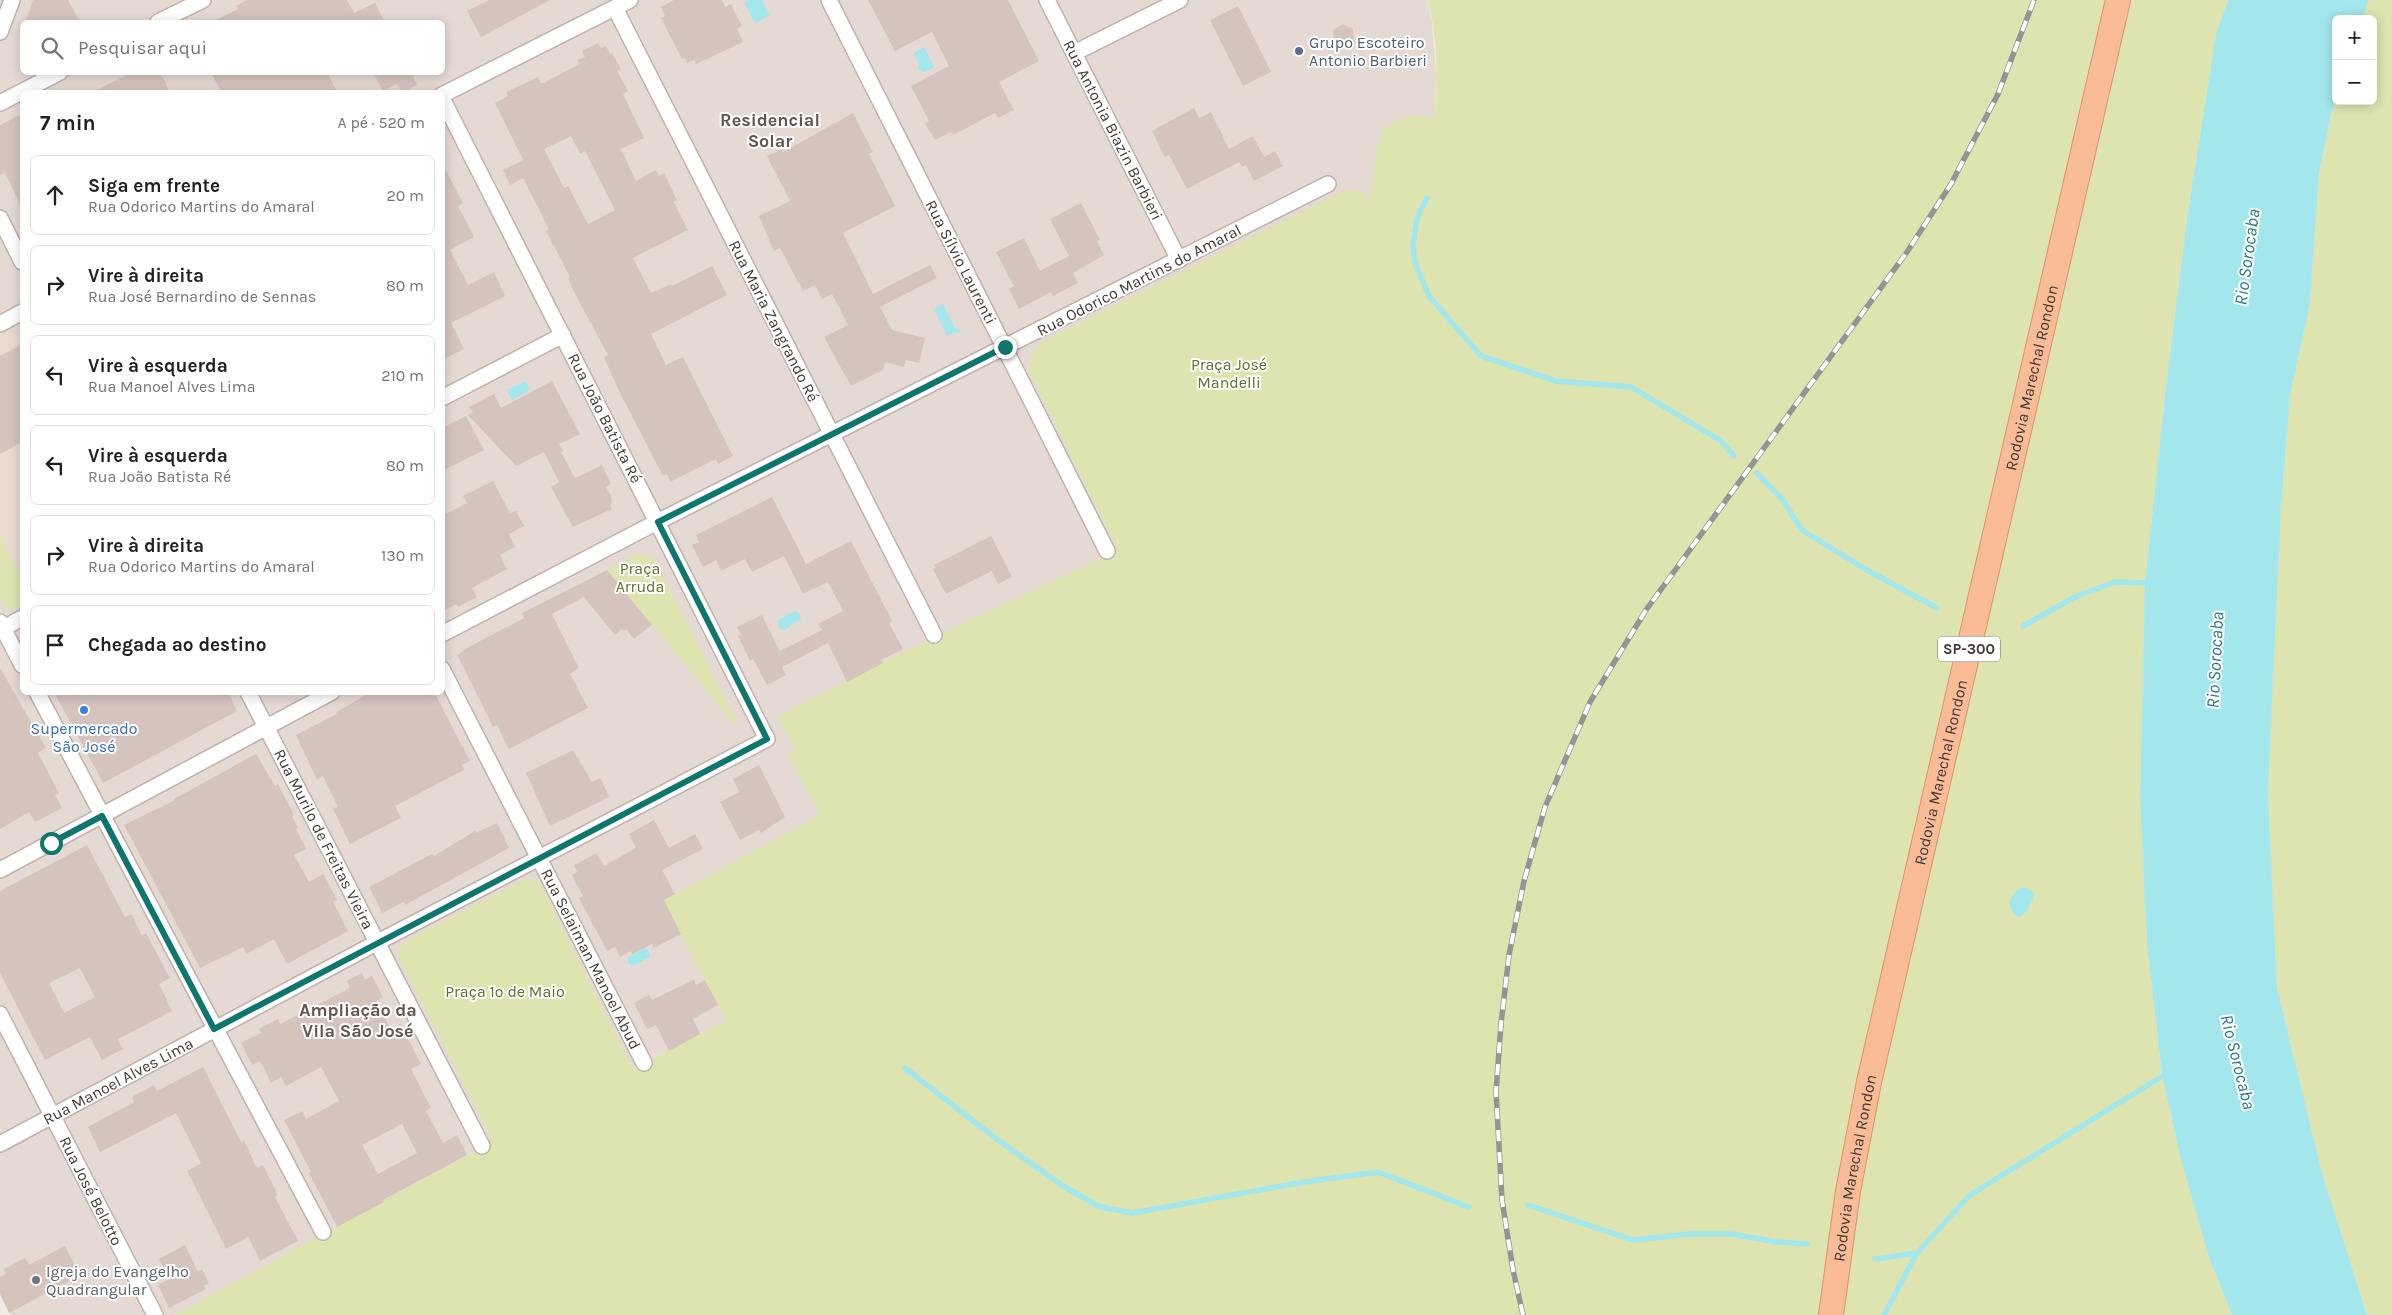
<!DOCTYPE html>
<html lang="pt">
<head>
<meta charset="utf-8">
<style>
  :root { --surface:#fff; --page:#f6f6f6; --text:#202124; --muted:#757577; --line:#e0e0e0 }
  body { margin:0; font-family:Karla,sans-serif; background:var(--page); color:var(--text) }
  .controls { position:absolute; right:15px; top:15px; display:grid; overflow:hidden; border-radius:8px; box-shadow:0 2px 12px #0003 }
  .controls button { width:45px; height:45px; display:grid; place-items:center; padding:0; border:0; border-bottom:1px solid var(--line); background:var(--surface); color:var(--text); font:25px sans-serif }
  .stop { position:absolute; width:15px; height:15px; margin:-11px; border:4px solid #0f766e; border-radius:50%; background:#fff }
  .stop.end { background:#0f766e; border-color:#fff; box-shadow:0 1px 5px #0008 }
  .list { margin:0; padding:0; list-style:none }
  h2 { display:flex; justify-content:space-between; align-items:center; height:65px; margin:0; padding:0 20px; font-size:21px }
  h2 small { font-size:16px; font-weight:400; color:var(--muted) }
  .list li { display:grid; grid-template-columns:32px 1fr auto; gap:15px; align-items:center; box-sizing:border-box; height:80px; margin:0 10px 10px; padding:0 10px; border:1px solid var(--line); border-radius:8px }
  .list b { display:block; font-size:19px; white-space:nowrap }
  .list p { margin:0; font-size:16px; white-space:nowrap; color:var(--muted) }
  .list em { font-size:16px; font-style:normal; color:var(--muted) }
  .icon { flex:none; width:28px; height:28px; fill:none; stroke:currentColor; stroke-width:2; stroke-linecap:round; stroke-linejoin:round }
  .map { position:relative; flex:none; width:2392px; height:1315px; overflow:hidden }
  .search { position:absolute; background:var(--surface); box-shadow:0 2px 12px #0003; left:20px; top:20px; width:425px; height:55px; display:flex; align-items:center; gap:12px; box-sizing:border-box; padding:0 18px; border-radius:8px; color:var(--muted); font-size:19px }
  .panel { position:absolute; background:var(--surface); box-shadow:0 2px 12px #0003; left:20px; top:90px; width:425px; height:605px; border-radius:8px }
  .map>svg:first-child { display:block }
  .residential { fill:#e5d9d3; fill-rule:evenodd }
  .education { fill:#ead9cf }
  .green { fill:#dde4af }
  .water { fill:#a3e6ec }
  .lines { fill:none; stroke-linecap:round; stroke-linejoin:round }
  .stream { stroke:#a3e6ec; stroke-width:5.5 }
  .building { fill:#d5c4bd; fill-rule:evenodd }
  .minor-casing { stroke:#bfb2ab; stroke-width:18 }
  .primary-casing { stroke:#dd9267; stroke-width:26 }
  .minor { stroke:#fff; stroke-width:15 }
  .primary { stroke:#f9bc96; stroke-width:24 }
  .rail-casing { stroke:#949494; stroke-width:5.5 }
  .rail { stroke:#fff; stroke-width:4; stroke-dasharray:11; stroke-linecap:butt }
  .route { stroke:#0f766e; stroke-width:6 }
  .service-dot { fill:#5c6f8a; stroke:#fff; stroke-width:2 }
  .shop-dot { fill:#3f7fe0; stroke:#fff; stroke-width:2 }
  .worship-dot { fill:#6b7280; stroke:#fff; stroke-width:2 }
  .labels { text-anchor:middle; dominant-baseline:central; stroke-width:4; stroke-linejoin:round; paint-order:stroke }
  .shield { fill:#fff; stroke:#7b7472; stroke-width:1 }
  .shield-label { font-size:15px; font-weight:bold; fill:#433935 }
  .service-label { font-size:16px; fill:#4e5e75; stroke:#fff; text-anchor:start }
  .street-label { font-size:16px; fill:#433935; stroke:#fff }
  .park-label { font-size:16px; fill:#5d712b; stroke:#fff }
  .shop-label { font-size:16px; fill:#366cbe; stroke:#fff }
  .worship-label { font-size:16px; fill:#5b616d; stroke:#fff; text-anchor:start }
  .neighbourhood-label { font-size:18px; font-weight:bold; fill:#65534c; stroke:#fff }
  .water-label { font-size:18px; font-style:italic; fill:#2b7b83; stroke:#fff }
</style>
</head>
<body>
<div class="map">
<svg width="2392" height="1315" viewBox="0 0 2392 1315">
  <rect width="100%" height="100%" fill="#f1e9e4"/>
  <path class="residential" d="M0,0H1427L1432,23L1436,72L1435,118L1119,550L916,646L778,716L796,750L788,755L820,815L663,901L726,1020L467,1155L384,1202L175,1315H11L0,1294ZM22,22H442V72H22ZM22,92H442V692H22Z"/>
  <path class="education" d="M22,328V579L0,535V340Z"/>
  <g class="green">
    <path d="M1427,0H2228L2216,34L2188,212L2165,395L2145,583L2140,800L2147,944L2162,1075L2180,1156L2209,1258L2232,1315H175L493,1141L400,959L398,950L405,942L523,880L533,879L541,885L633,1069L726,1020L663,901L820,815L788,755L796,750L778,716L916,646L1118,550L1031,375C1027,361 1032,350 1044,341L1337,194L1352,190L1365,193L1369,206L1377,148L1383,128L1410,115L1435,118C1436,79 1439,37 1427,0Z"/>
    <path d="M2369,0H2392V1315H2367L2322,1173L2277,987L2268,791L2281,509L2290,395L2310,304L2319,174L2336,92V101H2373V19H2362Z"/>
    <path d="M0,535L22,579V605L11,610L5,607L0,598Z"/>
    <path d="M638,554L652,557L657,564L742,733L607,570Z"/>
  </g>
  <g class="water">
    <path d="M749,0H762L770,15L755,23L744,3Z"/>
    <path d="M2228,0H2369L2362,19H2336V92L2319,174L2310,304L2290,395L2281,509L2268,792L2277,987L2322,1173L2367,1315H2232L2209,1258L2180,1156L2162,1075L2147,944L2140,800L2145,583L2165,395L2188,212L2216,34Z"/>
    <path d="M924,47L934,67L925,72L918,69L919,63L914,53Z"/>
    <path d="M943,304L955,328L961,330L958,334L955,332L947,336L934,309Z"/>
    <path d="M526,381L530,390L512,400L507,390Z"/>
    <path d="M795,611L799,613L801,619L784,630L780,629L778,620Z"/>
    <path d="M2024,887L2033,892L2034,897L2027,911L2020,917L2016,916C2004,904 2011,892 2024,887Z"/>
    <path d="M646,947L651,956L633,966L628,963V957Z"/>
  </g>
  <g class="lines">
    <g class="stream">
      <path d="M1427,198L1417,218L1413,246L1415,263L1429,296L1481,356L1556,381L1631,387L1721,441L1734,456"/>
      <path d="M1757,473L1782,499L1802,530L1865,569L1937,608"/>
      <path d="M2023,626L2077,596L2115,582L2153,583"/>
      <path d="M905,1068L994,1137L1063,1186L1100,1207L1133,1213L1304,1182L1378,1172L1469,1207"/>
      <path d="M1528,1205L1633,1240L1689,1234H1732L1777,1242L1807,1244"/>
      <path d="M1875,1259L1917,1253"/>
      <path d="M1884,1315L1917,1253L1970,1195L2169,1072"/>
    </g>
  </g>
  <g class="building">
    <path d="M33,0H68L80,22H25Z"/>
    <path d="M247,0H347L354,13L375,3L385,22H212L238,9L236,6Z"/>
    <path d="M489,0H550L481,37L467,11Z"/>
    <path d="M674,0H722L725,7L731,4L742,26L737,29L743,42L696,64L694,60L687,63L685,58L682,59L661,18L665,16L661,7Z"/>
    <path d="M868,0H1008L1039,61L999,82L1014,110L998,118L995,113L953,135L951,132L935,140L925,123L929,121L911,86L949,66L932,32L895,51Z"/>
    <path d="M1238,6L1271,72L1243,86L1210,20Z"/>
    <path d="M1343,24L1353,29L1354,41L1344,47L1334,42L1333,30Z"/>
    <path d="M598,43L601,48L606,46L610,54L612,53L621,69L617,71L628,91L623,94L644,138L621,149L636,181L656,170L659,176L664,173L677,200L674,202L688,230L633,258L651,293L671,284L672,286L712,266L727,295L651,334L666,365L683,357L733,456L718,464L716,459L670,482L667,474L663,476L618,389L604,357L608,355L574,292L568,278L570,277L546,231L549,229L523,178L510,185L503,170L523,160L495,103L508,96L506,92L538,77L541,83H544L579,64L577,60L585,57L582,51ZM571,136L580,154L585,151L615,210L588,224L568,186L564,188L544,149Z"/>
    <path d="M133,72H160L170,92H93Z"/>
    <path d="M211,72H327L337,92H221Z"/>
    <path d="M373,72H419L413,76L417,85L402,92L397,84L383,91Z"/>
    <path d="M1194,108L1199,118L1211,112L1229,149L1253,136L1264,157L1275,151L1283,166L1254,181L1246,165L1242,167L1239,162L1187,189L1169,155L1165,157L1152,131Z"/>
    <path d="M853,113L873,152L869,154L895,206L843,233L873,294L930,265L937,278L880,307L892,330L925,338L919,363L906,360L904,367L885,362L883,370L851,386L824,337L848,325L832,294L822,299L815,285L803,291L780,248L774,251L759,216L790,201L767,156L782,149L783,152Z"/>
    <path d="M22,114V208L5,173L0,175V125Z"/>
    <path d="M442,163L463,203L458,206L474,237L450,250L468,285L494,272L505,296L451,323L464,349L442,360Z"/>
    <path d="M1081,203L1100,240L1097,241L1104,255L1073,273L1078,283L1053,296L1051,292L1019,309L1009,289L1014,286L996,252L1024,238L1040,271L1069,256L1050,219Z"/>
    <path d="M22,344V442L0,454V356Z"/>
    <path d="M552,381L580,434L559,444L563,451L561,452L575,478L602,465L611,484L606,487L611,496L612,503L610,504L612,509L573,527L551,487L559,482L544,452L516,466L468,415L473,412L469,407L494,394L501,408Z"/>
    <path d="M466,416L484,450L442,471V428Z"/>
    <path d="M493,481L510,513L516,511L524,526L509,534L515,547L500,555L507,569L472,588L477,597L458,607L456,604L442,612V516L467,503L463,496Z"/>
    <path d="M772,497L806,564L851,541L892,621L889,623L903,649L881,660L883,663L847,682L828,643L782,667L786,675L767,685L753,659L750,661L738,636L741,635L737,627L762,615L780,651L822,630L818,624L843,611L828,582L803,594L784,556L752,572L745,559L721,571L716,560L703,567L692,545L699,542L696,535Z"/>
    <path d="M991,536L1012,577L998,584L992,571L946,594L933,569L936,568L934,565Z"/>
    <path d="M607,570L652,625L634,639L626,629L624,631L622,629L615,635L584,597L552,614L579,668L570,674L588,708L509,749L497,725L493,727L457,655L464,651L463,650L524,618L522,613Z"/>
    <path d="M0,668L46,748L38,753L59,793L55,795L62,808L35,822L29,812L0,829Z"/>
    <path d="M54,692H228L237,711L103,783Z"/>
    <path d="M372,692H434L470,761L462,765L464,770L395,806L401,818L350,844L333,809L338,807L323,776L317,780L296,735L337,714L336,712Z"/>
    <path d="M573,750L592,782L600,778L609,797L550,826L526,773Z"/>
    <path d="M256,754L275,786L278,784L294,815L292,816L298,828L296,829L306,849L294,855L309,882L323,874L337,900L333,902L348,931L287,964L274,939L246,954L243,947L200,968L124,825L175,800L174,799Z"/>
    <path d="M759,765L785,817L761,833L759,830L740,840L720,802L739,792L733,779Z"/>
    <path d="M654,820L669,848L695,834L703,849L662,870L675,894L664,900L681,934L654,948L652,944L632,954L631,951L620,957L615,947L607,951L579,898L583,896L572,875L577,872L574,865L597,853L604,866L636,848L629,834Z"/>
    <path d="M497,823L509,848L405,905L404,902L382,913L369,887L432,854L434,856L475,831L476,833Z"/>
    <path d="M87,845L125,917L132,914L142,936L146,933L170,978L159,984L172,1011L118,1039L123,1049L102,1060L90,1037L45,1060L0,973V891ZM80,968L95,997L64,1013L49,983Z"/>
    <path d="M362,973L365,980L372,976L383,997L376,1001L391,1029L401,1024L421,1064L411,1069L431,1108L426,1111L443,1143L457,1135L467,1155L383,1200L384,1202L337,1227L309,1173L311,1172L284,1120L302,1111L306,1119L339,1101L321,1067L286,1086L281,1077L271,1083L260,1061L252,1065L241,1043L261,1033L259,1029L278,1019L280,1024L350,988L347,981ZM402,1124L417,1153L378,1174L362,1145Z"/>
    <path d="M694,980L696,985L705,980L718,1005L693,1019L700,1034L669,1051L656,1025L647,1029L634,1003L649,995L652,1000Z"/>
    <path d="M203,1067L241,1142L244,1141L257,1168L263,1165L275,1189L277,1196L275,1197L298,1241L260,1261L248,1237L226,1249L187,1171L201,1163L176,1113L100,1152L88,1127L134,1102L132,1097L154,1085L157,1091Z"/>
    <path d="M185,1245L198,1272L202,1269L209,1283L204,1286L206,1289L169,1308L158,1285L169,1279L159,1259Z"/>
    <path d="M65,1246L80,1275L9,1313L0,1294V1277L6,1274L4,1269L25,1258L29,1265Z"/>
  </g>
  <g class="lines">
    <g class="minor-casing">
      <g id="minor">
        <path d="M829,0L1107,551"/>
        <path d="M1047,0L1179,260"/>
        <path d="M615,8L934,635"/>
        <path d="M158,22L203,0"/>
        <path d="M0,32L12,0"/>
        <path d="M1074,53L1180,0"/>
        <path d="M442,95L630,0"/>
        <path d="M0,103L60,72"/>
        <path d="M0,218L22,262"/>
        <path d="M0,324L22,312"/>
        <path d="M442,398L563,335"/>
        <path d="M0,622L22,665"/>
        <path d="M0,630L22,618"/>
        <path d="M442,634L657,522L1328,184"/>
        <path d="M442,669L644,1063"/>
        <path d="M37,692L323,1232"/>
        <path d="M248,692L482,1146"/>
        <path d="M0,870L332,692"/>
        <path d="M0,1014L155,1315"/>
        <path d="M0,1144L378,942L767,739L442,98"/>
      </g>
    </g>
    <g class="primary-casing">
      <g id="primary">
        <path id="s1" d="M1831,1315L1848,1191L1869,1082L2118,0"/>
      </g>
    </g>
    <use href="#minor" class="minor"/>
    <use href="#primary" class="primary"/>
    <g class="rail-casing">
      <path id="rail" d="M1523,1315L1513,1270L1502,1200L1496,1092L1501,1024L1509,955L1524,881L1545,807L1590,702L1646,610L1907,252L1951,184L1998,94L2034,0"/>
    </g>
    <use href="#rail" class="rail"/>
  </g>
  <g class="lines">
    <path class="route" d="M51,843L102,816L214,1029L767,739L658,522L1005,347"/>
  </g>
  <circle class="service-dot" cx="1299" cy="51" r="5"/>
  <circle class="shop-dot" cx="84" cy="710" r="5"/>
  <circle class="worship-dot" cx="36" cy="1280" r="5"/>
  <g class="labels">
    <rect class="shield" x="1938" y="636.5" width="62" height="25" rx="4"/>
    <g class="shield-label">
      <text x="1969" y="649">SP-300</text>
    </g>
    <g class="service-label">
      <text x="1309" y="42">Grupo Escoteiro<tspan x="1309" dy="18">Antonio Barbieri</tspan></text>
    </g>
    <g class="street-label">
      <text transform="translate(1113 130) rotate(63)">Rua Antonia Biazin Barbieri</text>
      <text transform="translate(961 262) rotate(63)">Rua Sílvio Laurenti</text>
      <text transform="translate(1139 280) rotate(-27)">Rua Odorico Martins do Amaral</text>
      <text transform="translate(774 321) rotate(63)">Rua Maria Zangrando Ré</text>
      <text stroke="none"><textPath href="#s1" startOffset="959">Rodovia Marechal Rondon</textPath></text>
      <text transform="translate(605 418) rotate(63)">Rua João Batista Ré</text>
      <text stroke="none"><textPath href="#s1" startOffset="554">Rodovia Marechal Rondon</textPath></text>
      <text transform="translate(324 839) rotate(63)">Rua Murilo de Freitas Vieira</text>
      <text transform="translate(591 959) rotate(63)">Rua Selaiman Manoel Abud</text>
      <text transform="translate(118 1081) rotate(-28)">Rua Manoel Alves Lima</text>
      <text stroke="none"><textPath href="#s1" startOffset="149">Rodovia Marechal Rondon</textPath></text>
      <text transform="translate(91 1191) rotate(63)">Rua José Belotto</text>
    </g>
    <g class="park-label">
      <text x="1229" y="364">Praça José<tspan x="1229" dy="18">Mandelli</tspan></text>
      <text x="640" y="568">Praça<tspan x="640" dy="18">Arruda</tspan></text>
      <text x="505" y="991">Praça 1º de Maio</text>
    </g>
    <g class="shop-label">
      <text x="84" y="728">Supermercado<tspan x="84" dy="18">São José</tspan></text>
    </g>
    <g class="worship-label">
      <text x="46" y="1271">Igreja do Evangelho<tspan x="46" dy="18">Quadrangular</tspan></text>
    </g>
    <g class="neighbourhood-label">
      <text x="770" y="120">Residencial<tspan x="770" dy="21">Solar</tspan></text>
      <text x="358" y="1010">Ampliação da<tspan x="358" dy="21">Vila São José</tspan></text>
    </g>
    <g class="water-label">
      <text transform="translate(2247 257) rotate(-82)">Rio Sorocaba</text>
      <text transform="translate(2215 660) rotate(-87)">Rio Sorocaba</text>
      <text transform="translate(2238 1062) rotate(76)">Rio Sorocaba</text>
    </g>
  </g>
</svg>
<div class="controls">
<button>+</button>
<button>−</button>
</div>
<div class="stop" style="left:51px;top:843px"></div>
<div class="stop end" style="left:1005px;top:347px"></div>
<div class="search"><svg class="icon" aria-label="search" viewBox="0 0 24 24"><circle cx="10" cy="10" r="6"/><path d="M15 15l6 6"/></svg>Pesquisar aqui</div>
<section class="panel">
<h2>7 min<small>A pé · 520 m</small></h2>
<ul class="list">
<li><svg class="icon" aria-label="ahead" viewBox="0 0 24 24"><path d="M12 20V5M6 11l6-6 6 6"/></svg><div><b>Siga em frente</b><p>Rua Odorico Martins do Amaral</p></div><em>20 m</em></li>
<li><svg class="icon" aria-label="right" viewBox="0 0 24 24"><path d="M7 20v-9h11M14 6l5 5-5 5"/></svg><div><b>Vire à direita</b><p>Rua José Bernardino de Sennas</p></div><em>80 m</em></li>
<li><svg class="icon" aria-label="left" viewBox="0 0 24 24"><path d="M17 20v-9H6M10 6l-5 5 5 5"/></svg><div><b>Vire à esquerda</b><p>Rua Manoel Alves Lima</p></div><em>210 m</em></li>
<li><svg class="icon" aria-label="left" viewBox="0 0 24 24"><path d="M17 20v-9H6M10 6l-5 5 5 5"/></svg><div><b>Vire à esquerda</b><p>Rua João Batista Ré</p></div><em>80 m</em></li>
<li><svg class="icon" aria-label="right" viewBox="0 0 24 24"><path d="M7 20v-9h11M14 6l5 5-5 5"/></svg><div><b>Vire à direita</b><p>Rua Odorico Martins do Amaral</p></div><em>130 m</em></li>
<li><svg class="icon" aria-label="arrive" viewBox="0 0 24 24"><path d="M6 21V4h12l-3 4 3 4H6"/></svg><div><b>Chegada ao destino</b></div></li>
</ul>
</section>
</div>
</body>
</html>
